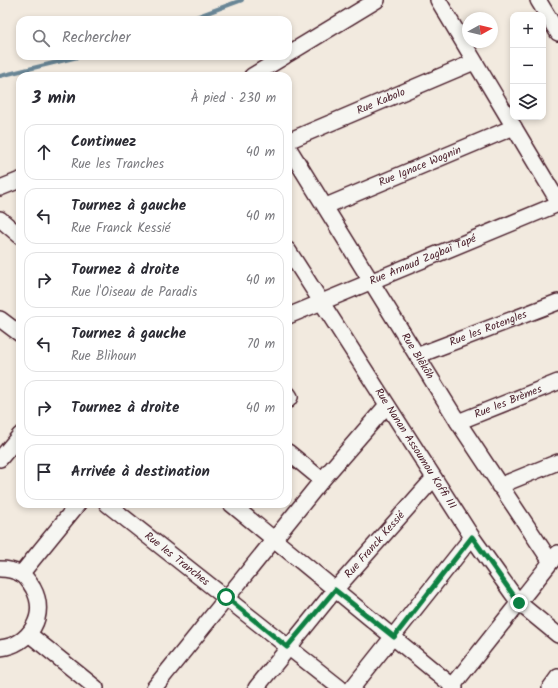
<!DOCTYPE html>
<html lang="fr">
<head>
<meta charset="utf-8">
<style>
  :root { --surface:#fff; --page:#f2f2f3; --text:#2b2b33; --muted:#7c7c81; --line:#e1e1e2 }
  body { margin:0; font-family:Kalam,sans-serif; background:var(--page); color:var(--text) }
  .controls { position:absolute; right:12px; top:12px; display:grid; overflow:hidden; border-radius:8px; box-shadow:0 2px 6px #0003 }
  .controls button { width:36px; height:36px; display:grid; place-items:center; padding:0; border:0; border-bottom:1px solid var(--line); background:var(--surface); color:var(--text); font:20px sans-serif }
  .compass { position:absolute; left:462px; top:12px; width:36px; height:36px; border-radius:50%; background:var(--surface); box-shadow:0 2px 6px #0003; rotate:82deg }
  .stop { position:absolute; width:12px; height:12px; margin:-9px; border:3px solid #0b8043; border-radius:50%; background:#fff }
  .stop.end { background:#0b8043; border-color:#fff; box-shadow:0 1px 4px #0008 }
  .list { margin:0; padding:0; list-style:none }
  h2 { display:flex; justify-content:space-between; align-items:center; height:52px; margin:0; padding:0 16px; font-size:17px }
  h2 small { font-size:13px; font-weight:400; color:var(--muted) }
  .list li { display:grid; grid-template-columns:26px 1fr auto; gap:12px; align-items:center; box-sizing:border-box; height:56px; margin:0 8px 8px; padding:0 8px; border:1px solid var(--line); border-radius:12px }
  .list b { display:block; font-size:15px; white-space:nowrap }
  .list p { margin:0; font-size:13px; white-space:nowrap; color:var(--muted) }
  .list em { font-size:13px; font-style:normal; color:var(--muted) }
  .icon { flex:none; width:22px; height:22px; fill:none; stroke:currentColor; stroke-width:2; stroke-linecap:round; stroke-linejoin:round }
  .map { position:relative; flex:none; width:558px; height:688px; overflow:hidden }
  .search { position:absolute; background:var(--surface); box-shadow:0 2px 6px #0003; left:16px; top:16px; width:276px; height:44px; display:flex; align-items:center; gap:10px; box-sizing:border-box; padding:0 14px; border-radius:12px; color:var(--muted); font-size:15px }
  .panel { position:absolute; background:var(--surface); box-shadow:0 2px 6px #0003; left:16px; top:72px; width:276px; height:436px; border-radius:12px }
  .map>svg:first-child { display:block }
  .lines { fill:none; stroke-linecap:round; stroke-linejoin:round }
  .stream { stroke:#698696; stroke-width:4 }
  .street-casing { stroke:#4a1f2b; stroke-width:18 }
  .street { stroke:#f6f6f2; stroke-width:15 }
  .route { stroke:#0b8043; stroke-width:5 }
  .labels { text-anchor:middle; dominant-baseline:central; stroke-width:3.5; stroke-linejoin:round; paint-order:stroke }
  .street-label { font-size:11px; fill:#4a1f2b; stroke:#f6f6f2 }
</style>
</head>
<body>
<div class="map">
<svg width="558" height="688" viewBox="0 0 558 688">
  <rect width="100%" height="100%" fill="#f2eadf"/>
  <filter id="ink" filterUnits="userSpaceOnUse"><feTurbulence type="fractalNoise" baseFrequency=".025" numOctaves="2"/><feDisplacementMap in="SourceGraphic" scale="8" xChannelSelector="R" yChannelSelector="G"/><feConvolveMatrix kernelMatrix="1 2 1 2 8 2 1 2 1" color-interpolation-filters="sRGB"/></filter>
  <g filter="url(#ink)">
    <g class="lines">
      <g class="stream">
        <path d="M188,20L242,0"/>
        <path d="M0,76L82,56"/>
      </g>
      <g class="street-casing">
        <g id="street">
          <path d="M438,0L558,201"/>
          <path d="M538,0L558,33"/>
          <path d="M288,54L377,0"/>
          <path d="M252,76L285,56"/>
          <path id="s1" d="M288,141L474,62"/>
          <path id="s2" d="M288,147L458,422L551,562"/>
          <path d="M0,188L20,180"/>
          <path id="s3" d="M326,206L514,127"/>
          <path d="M0,219L20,236"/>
          <path id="s4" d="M288,250L472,537L519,603L558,635"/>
          <path id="s5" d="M288,316L558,204"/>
          <path d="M0,319L20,334"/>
          <path id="s6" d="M419,355L558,302"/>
          <path d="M288,394L290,397L288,400"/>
          <path id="s7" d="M458,422L558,382"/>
          <path d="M288,452L322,480"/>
          <path d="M0,459L20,435"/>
          <path d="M499,486L558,462"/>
          <path id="s8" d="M107,504L340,688"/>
          <path d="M231,504L455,688"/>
          <path d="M0,569C7,569 15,571 21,574C25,576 30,583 33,588C48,615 30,645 0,648"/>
          <path d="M21,574L78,504"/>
          <path d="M29,634L96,688"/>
          <path d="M154,688L322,480L387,405"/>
          <path id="s9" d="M256,688L335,590L434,478"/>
          <path d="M352,688L472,537"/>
          <path d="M451,688L558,553"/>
          <path d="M550,688L558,677"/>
        </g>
      </g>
      <use href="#street" class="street"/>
    </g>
  </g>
  <g class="lines" filter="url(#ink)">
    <path class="route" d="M226,597L287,647L335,590L394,637L472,537L519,603"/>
  </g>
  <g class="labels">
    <g class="street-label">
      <text stroke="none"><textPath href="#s1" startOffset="101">Rue Kabolo</textPath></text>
      <text stroke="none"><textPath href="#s3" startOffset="102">Rue Ignace Wognin</textPath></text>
      <text stroke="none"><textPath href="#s5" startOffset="146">Rue Arnaud Zagbaï Tapé</textPath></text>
      <text stroke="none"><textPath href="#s6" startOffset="74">Rue les Rotengles</textPath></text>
      <text stroke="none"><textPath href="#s2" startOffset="246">Rue Blêkôh</textPath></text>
      <text stroke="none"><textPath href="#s7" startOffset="54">Rue les Brèmes</textPath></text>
      <text stroke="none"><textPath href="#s4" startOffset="236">Rue Nanan Assoumou Koffi III</textPath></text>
      <text stroke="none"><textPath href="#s9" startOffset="186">Rue Franck Kessié</textPath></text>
      <text stroke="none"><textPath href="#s8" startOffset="89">Rue les Tranches</textPath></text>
    </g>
  </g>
</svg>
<div class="controls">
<button>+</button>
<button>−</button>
<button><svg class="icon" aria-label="layers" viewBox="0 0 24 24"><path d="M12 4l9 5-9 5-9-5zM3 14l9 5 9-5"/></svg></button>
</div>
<svg class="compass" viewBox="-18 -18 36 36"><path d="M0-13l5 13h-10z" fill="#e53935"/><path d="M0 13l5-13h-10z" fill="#7c7c81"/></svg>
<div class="stop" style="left:226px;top:597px"></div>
<div class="stop end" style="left:519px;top:603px"></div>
<div class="search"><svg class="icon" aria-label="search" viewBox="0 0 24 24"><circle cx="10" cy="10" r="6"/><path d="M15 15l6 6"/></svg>Rechercher</div>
<section class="panel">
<h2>3 min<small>À pied · 230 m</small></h2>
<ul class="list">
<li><svg class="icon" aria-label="ahead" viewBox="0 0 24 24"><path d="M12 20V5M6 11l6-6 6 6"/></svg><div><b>Continuez</b><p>Rue les Tranches</p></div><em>40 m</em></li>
<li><svg class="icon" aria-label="left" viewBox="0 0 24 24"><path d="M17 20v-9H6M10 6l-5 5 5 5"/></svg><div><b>Tournez à gauche</b><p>Rue Franck Kessié</p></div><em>40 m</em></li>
<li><svg class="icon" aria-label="right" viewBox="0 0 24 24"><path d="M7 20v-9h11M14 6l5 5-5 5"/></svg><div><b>Tournez à droite</b><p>Rue l'Oiseau de Paradis</p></div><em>40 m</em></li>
<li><svg class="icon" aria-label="left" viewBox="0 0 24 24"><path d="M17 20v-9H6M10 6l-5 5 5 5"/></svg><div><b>Tournez à gauche</b><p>Rue Blihoun</p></div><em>70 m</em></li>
<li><svg class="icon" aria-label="right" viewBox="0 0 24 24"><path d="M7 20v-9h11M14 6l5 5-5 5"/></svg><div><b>Tournez à droite</b></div><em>40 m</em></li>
<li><svg class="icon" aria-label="arrive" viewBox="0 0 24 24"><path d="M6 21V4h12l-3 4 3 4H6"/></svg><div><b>Arrivée à destination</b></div></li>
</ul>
</section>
</div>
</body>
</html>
